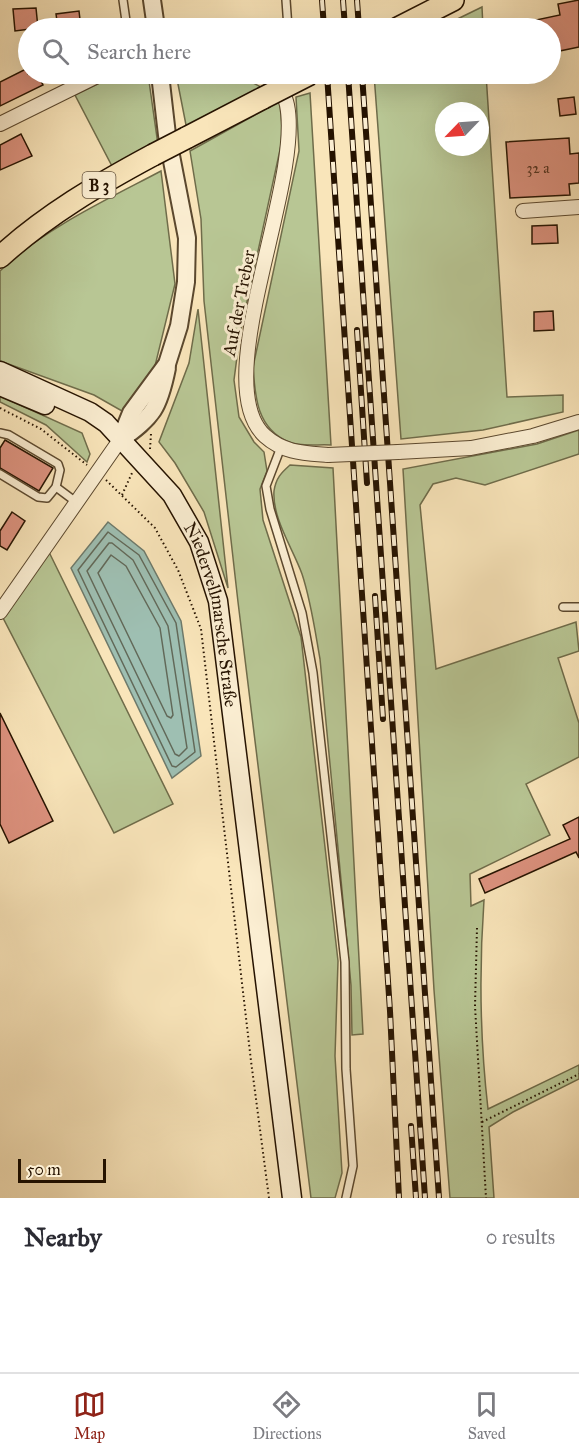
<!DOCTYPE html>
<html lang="en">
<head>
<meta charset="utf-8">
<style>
  :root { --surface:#fff; --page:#f7f7f7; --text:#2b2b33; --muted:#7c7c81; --line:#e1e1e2; --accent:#8f2418 }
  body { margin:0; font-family:"IM FELL Great Primer",serif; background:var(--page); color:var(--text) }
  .compass { position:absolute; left:435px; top:102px; width:54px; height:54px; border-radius:50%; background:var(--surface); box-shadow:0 6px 24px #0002; rotate:245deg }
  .scale { position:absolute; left:18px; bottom:15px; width:88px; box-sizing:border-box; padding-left:6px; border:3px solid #261300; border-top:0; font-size:16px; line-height:21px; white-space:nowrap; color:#261300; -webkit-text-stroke:4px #fbeed2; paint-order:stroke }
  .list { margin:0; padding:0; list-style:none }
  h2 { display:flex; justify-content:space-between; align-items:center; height:78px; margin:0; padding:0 24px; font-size:26px }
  h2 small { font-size:20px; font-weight:400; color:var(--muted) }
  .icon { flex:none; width:33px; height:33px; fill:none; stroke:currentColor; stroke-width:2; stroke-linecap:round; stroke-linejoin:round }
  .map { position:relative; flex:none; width:579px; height:1198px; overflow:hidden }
  .search { position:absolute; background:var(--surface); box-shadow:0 6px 24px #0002; left:18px; right:18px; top:18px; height:66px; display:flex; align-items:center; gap:15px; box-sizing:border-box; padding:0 21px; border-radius:33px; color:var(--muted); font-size:22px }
  .sheet { height:174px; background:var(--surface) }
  nav { display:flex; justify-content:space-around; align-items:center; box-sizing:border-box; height:84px; border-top:2px solid var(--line); background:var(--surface); font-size:16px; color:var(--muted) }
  nav a { display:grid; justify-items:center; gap:3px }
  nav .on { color:var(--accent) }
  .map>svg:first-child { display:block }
  .green { fill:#b8c694; stroke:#6f6c4a; stroke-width:1.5; fill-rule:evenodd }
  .water { fill:#9ebfb2; stroke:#6e7a6b; stroke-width:1.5 }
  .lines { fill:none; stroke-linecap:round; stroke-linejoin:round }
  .shore { stroke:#626959; stroke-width:1.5 }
  .building { fill:#de9380; stroke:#261300; stroke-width:1.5 }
  .service-casing { stroke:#5b482e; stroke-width:10 }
  .minor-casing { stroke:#5b482e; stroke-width:16 }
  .tertiary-casing { stroke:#5b482e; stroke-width:20 }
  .secondary-casing { stroke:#261300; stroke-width:21 }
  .primary-casing { stroke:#261300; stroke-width:24 }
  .path { stroke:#261300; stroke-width:2; stroke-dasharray:1.5 3; stroke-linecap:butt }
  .service { stroke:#fbeed2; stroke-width:7 }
  .minor { stroke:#fbeed2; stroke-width:14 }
  .tertiary { stroke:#fbeed2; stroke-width:16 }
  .secondary { stroke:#fbeed2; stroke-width:18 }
  .primary { stroke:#f9e5ba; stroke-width:21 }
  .rail-casing { stroke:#261300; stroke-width:6 }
  .rail { stroke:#fbeed2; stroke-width:4; stroke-dasharray:11; stroke-linecap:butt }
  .minor-bridge-casing { stroke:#5b482e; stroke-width:16; stroke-linecap:butt }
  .primary-bridge-casing { stroke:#261300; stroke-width:24; stroke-linecap:butt }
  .minor-bridge { stroke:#fbeed2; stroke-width:14 }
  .primary-bridge { stroke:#f9e5ba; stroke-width:21 }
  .labels { text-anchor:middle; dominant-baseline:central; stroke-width:6; stroke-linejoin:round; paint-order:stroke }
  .number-label { font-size:15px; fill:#543320 }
  .shield { fill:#fbeed2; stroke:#66553f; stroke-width:1.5 }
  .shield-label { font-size:16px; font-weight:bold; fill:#261300 }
  .street-label { font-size:18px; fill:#261300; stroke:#fbeed2 }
</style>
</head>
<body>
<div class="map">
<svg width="579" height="1198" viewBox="0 0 579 1198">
  <rect width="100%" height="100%" fill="#f9e5ba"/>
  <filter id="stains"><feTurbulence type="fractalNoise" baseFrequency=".00333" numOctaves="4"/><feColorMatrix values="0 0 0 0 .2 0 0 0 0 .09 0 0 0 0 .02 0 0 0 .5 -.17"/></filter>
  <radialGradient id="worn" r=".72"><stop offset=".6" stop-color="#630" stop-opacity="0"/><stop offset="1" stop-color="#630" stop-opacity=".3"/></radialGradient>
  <g class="green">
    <path d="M482,7L483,28H439Z"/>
    <path d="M118,74H148L158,145L113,168L75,95Z"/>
    <path d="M176,74H235L265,89L187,130Z"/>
    <path d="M374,74H486L507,397L563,395V412L483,430L401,439ZM444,111H480V147H444Z"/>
    <path d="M310,93L331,445C319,444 300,447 289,442C257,429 255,397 253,367L299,151L296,97Z"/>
    <path d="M280,101L283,136L240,334L234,380L239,417L254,442L264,452L267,471L260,489L263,520L301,637L338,961L335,1056L342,1173L335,1198H311L238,602L204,301L201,219L190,151Z"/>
    <path d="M161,171L175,284L155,366L122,411L94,395L0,361V271C41,230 110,198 161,171Z"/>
    <path d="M198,309L228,588L204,512L175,463L159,442L189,363Z"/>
    <path d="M0,396L82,433L90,454L87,462L46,425L0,402Z"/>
    <path d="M579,430V454L485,485L456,478L433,484L420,505L436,669L576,622L579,651L558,658L579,723V757L526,784L550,835L470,874L471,906L484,900C479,970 480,1040 488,1109L579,1065V1079L513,1112L489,1127L494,1198H450L434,990L403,469L537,444Z"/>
    <path d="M290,465L333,468L363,1034L352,1035L351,985L320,659C315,631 311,601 302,574C293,549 272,518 274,491C276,478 281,473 290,465Z"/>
    <path d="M46,546L173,804L114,833L0,612Z"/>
  </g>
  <path class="water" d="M108,522L144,551L181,621L201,756L172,778L71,568Z"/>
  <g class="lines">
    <g class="shore">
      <path d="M108,532L139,555L176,623L195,752L176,767L172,766L78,570Z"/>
      <path d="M109,543H112L133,560L168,626L187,748L179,756L175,754L87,571Z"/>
      <path d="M111,555L126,566L160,628L173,715L171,718L167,716L98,573Z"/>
    </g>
  </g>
  <g class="building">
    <path d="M579,0V47L550,53V28H517V24L560,15L558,4Z"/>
    <path d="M36,8L38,28L15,31L13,9Z"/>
    <path d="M79,11L81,28H58L56,14Z"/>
    <path d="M28,68V74H37L43,85L0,106V82Z"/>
    <path d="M574,97L576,114L560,116L558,99Z"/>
    <path d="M21,134L32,156L0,170V145Z"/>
    <path d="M569,138L570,154L579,153V183L569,184L570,195L510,198L506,142Z"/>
    <path d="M557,225L558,243L532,244V226Z"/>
    <path d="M553,311L554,330L534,331V312Z"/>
    <path d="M5,440L53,468L39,491L0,468V448Z"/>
    <path d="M12,512L25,521L7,550L0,546V531Z"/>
    <path d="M0,713L53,821L9,843L0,824Z"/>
    <path d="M579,817V858L576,852L485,893L479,879L570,839L563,825Z"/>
  </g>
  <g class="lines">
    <g class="service-casing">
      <g id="service">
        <path d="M123,0L127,28"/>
        <path d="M286,0L288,28"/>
        <path d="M0,433L9,435L58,464L60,470L56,487L47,498L38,497L0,474"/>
        <path d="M281,447L266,486L270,509L302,613L313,673L345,962L346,1069L353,1166L346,1198"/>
        <path d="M56,487L76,502"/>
        <path d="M563,607H579"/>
      </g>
    </g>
    <g class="minor-casing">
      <g id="minor">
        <path d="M270,74C277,83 285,94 287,105C303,184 207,383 265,436C284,453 304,453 328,455"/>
        <path d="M0,124L101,74"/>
        <path d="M523,211L579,207"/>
        <path d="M398,452L471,448L533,436L579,422"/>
        <path d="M0,612L120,440"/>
      </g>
    </g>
    <g class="tertiary-casing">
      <g id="tertiary">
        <path d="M152,0L156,28"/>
        <path d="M120,440L131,413L167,364L179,326L186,282L187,238L167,135L160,74"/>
        <path d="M120,440C153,417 159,408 167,368"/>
      </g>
    </g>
    <g class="secondary-casing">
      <g id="secondary">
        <path id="s1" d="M0,371L90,412L106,423L172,495L199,542L218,601L292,1198"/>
        <path d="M0,386L45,405"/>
      </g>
    </g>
    <g class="primary-casing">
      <g id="primary">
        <path d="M398,28L453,0"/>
        <path d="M186,138L263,98"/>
        <path d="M0,257C46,215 99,184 153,155"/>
      </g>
    </g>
    <g class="path">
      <path d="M0,408L41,429L87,465"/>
      <path d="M150,449L151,434"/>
      <path d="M106,480L155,528L178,570L201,629L251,1061L269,1198"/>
      <path d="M122,495L132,473"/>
      <path d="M477,928L475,1006L486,1198"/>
      <path d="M482,1122L579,1074"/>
    </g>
    <use href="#service" class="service"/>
    <use href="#minor" class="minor"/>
    <use href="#tertiary" class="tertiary"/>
    <use href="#secondary" class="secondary"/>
    <use href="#primary" class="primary"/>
    <g class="rail-casing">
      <g id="rail">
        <path d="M322,0L324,28"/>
        <path d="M343,0L345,28"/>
        <path d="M357,0L359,28"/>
        <path d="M327,74L390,1011L399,1198"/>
        <path d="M348,74L425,1198"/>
        <path d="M362,74L439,1198"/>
        <path d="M357,330L367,483"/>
        <path d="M375,596L383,719"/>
        <path d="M411,1126L416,1198"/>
      </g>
    </g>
    <use href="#rail" class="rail"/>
    <g class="minor-bridge-casing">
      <path id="minor-bridge" d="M328,455L398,452"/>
    </g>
    <g class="primary-bridge-casing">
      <g id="primary-bridge">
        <path d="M263,98L310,74"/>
        <path d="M153,155L186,138"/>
      </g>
    </g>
    <use href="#minor-bridge" class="minor-bridge"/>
    <use href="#primary-bridge" class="primary-bridge"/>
  </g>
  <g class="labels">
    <g class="number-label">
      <text x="538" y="168">32 a</text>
    </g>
    <rect class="shield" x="82.5" y="172" width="33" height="26" rx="4.5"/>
    <g class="shield-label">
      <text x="99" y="185">B 3</text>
    </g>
    <g class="street-label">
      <text transform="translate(239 303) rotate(-79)">Auf der Treber</text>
      <text stroke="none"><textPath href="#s1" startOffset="344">Niedervellmarsche Straße</textPath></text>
    </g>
  </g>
  <rect width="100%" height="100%" filter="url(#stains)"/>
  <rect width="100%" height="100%" fill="url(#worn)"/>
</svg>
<svg class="compass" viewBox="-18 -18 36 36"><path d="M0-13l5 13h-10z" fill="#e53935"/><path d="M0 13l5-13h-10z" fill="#7c7c81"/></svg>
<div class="scale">50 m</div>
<div class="search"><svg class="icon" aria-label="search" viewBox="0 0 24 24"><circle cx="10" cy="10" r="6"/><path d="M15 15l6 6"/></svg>Search here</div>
</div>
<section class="sheet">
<h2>Nearby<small>0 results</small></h2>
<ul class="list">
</ul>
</section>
<nav>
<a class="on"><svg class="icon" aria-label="map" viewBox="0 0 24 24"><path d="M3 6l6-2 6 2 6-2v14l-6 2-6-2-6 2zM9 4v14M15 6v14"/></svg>Map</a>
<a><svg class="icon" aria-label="directions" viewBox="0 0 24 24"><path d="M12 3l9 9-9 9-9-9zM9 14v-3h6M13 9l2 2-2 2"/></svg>Directions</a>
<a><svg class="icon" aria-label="saved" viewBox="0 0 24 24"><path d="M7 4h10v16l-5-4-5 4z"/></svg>Saved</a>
</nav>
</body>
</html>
